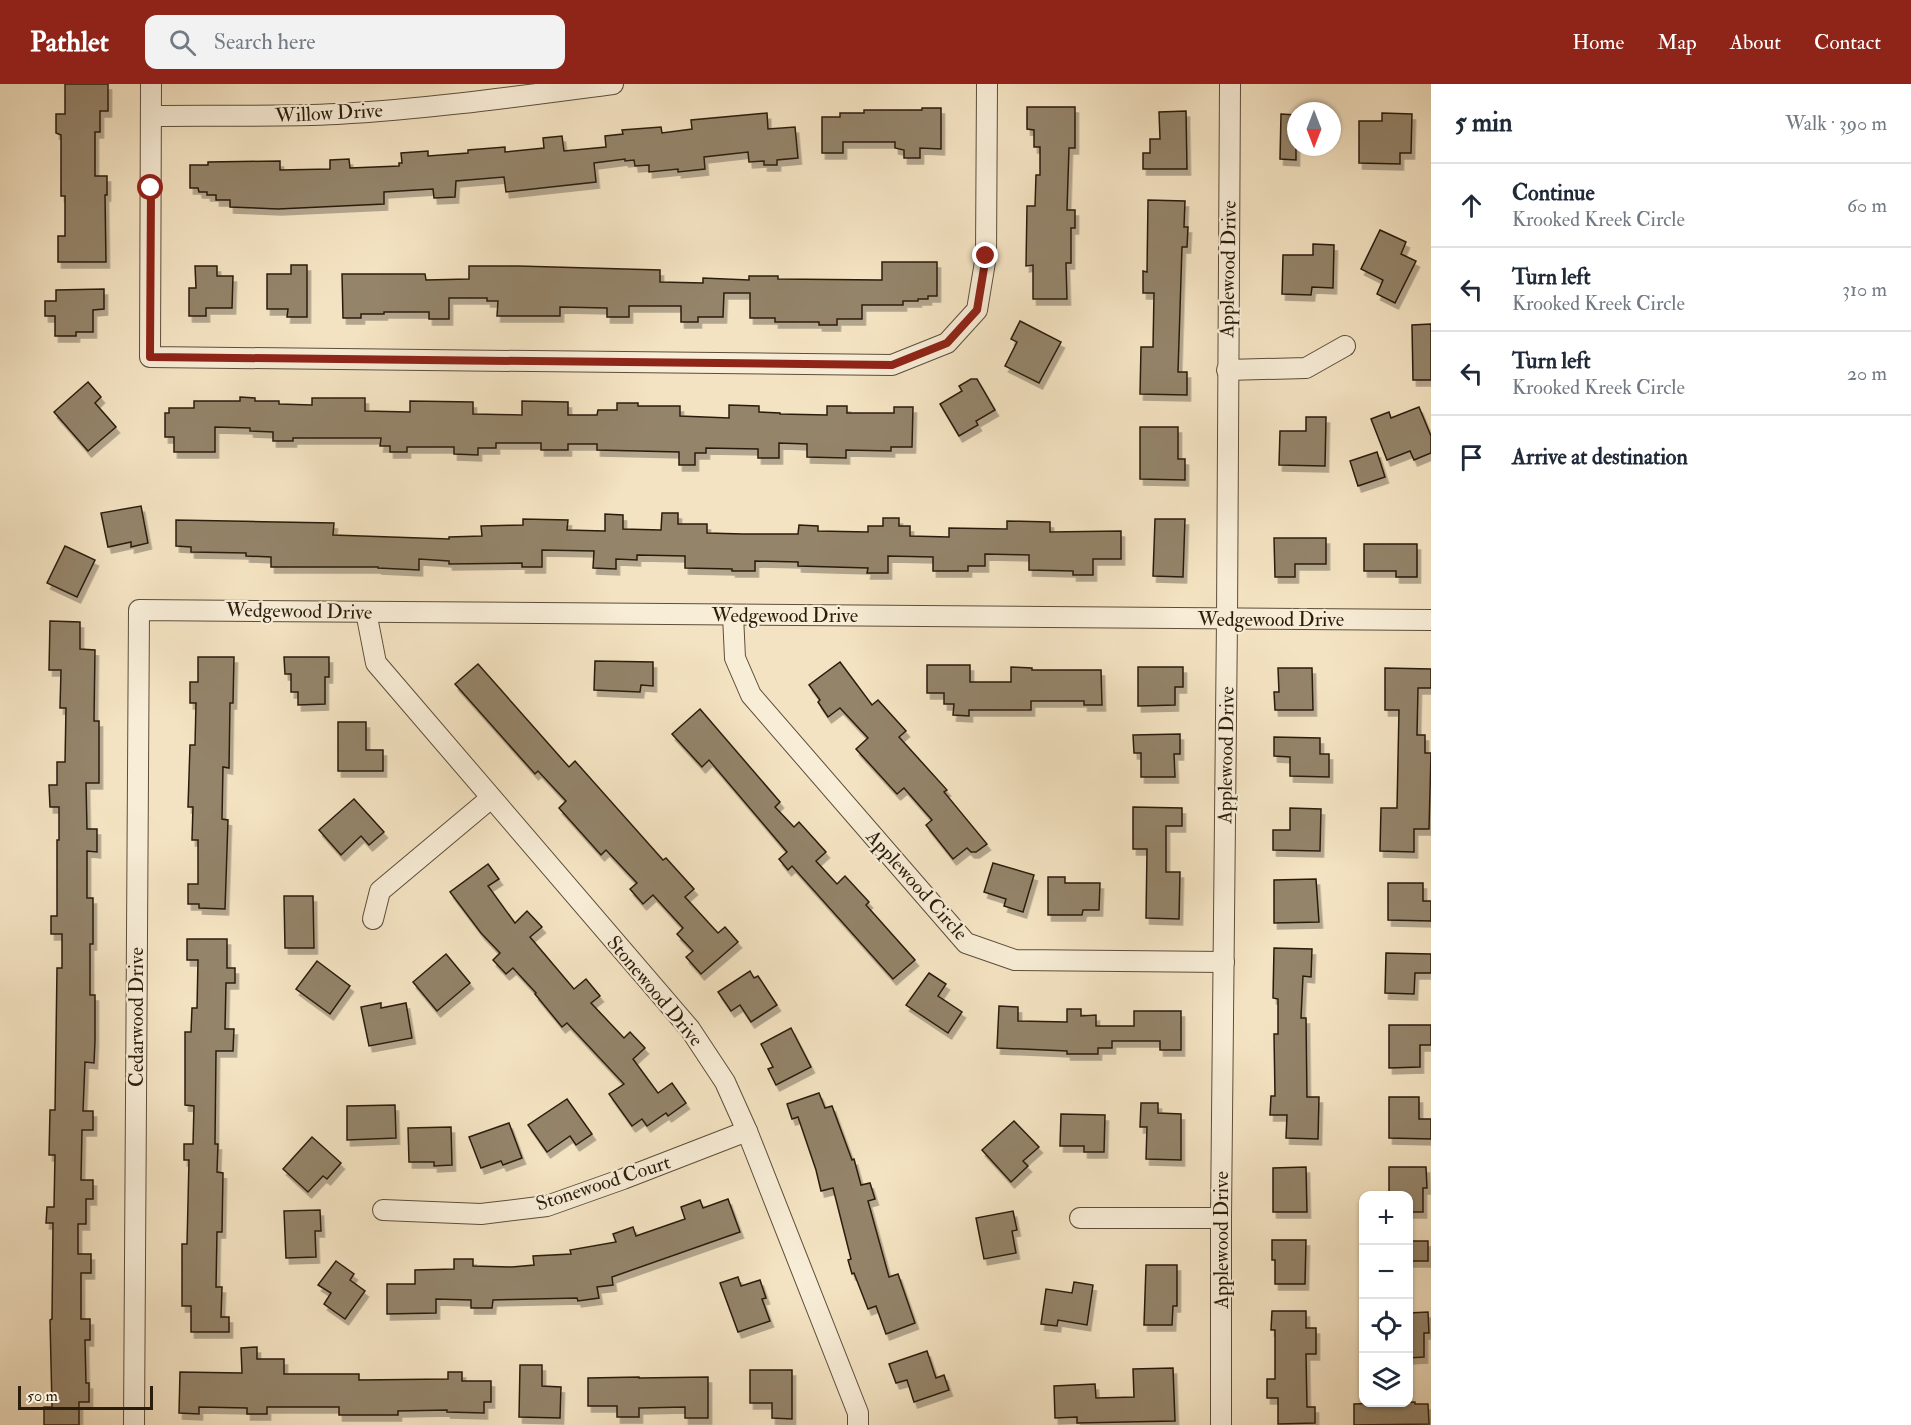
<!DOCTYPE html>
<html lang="en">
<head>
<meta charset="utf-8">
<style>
  :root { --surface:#fff; --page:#f2f2f3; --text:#1f2937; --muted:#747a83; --line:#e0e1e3; --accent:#8f2418 }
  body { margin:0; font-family:"IM FELL Double Pica",serif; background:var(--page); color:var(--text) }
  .controls { position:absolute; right:18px; bottom:18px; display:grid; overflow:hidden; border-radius:12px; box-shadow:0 2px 4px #0004 }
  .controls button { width:54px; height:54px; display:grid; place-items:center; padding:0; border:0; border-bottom:2px solid var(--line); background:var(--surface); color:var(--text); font:30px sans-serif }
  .compass { position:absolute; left:1287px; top:18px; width:54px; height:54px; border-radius:50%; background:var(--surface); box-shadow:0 2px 4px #0004; rotate:180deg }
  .scale { position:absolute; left:18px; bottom:15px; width:135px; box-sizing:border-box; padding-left:6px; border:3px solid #2b1d0c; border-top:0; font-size:16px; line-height:21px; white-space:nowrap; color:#2b1d0c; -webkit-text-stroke:4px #f8edd7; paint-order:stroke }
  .stop { position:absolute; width:18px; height:18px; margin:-14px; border:4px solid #8f2418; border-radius:50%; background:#fff }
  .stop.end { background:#8f2418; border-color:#fff; box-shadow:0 2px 6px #0008 }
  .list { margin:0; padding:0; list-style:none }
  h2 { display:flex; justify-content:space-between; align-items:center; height:78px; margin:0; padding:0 24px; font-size:26px }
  h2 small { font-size:20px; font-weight:400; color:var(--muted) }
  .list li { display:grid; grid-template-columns:39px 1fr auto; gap:18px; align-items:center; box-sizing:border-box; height:84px; padding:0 24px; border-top:2px solid var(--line) }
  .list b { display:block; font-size:22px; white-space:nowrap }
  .list p { margin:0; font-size:20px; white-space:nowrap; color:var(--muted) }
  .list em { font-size:20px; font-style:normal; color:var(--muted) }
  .icon { flex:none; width:33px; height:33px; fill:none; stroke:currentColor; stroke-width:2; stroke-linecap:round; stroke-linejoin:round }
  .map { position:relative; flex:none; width:1431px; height:1341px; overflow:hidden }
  header { display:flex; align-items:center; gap:36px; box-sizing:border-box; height:84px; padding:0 30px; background:var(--accent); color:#fff }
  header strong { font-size:28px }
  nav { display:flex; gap:33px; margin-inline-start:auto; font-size:21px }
  .search { width:420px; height:54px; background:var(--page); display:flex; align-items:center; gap:15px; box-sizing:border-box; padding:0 21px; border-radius:12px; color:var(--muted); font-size:22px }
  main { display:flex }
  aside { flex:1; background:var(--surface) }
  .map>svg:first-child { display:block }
  .building { fill:#94846b; stroke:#2b1d0c; stroke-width:1.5; filter:url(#shadow) }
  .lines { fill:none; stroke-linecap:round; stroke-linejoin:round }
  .street-casing { stroke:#5d4e3a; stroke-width:22 }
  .street { stroke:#f8edd7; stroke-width:20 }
  .route { stroke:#8f2418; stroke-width:8 }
  .labels { text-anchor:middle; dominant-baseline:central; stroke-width:4.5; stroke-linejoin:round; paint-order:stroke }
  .street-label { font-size:20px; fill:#2b1d0c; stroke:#f8edd7 }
</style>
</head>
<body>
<header>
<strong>Pathlet</strong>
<div class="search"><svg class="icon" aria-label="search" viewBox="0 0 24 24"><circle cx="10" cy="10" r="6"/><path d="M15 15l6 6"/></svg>Search here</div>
<nav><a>Home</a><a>Map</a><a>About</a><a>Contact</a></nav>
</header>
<main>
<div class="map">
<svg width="1431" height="1341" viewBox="0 0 1431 1341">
  <defs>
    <filter id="shadow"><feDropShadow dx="3.5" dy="6" stdDeviation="0" flood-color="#0004"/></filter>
  </defs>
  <rect width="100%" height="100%" fill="#f4e3c2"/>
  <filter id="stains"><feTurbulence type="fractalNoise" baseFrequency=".00333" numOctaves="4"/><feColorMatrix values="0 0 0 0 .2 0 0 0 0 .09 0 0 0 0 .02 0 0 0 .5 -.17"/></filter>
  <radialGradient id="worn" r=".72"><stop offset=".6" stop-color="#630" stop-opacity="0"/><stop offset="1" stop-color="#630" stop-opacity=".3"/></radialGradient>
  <g class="building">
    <path d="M65,0H108V27H100V48H95V92H107V111H105L106,178H58V152H65V112H61V51L56,49V30H65Z"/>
    <path d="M1027,23H1075V64H1069L1067,126H1075V144H1071V179H1066L1067,215H1033V181L1026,182L1027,122H1035L1036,91H1040V63H1034V46L1027,45Z"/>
    <path d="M922,24H941V65L920,64V74H904V66L895,64V58H843V69H822V33H840V29H864V26H922Z"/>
    <path d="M1186,27L1187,85H1143V69H1150V55H1160L1159,28Z"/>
    <path d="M767,29L768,45L795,43L798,74L777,76V81H764V77L749,78L748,68L704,73L705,85L678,88V85L649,88V81L635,82L634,76L625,77V75L594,79L596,98L506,108L504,93L456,97L455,113L434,114L433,105L384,108V120L278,125L230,123V116H216V111H207V108H199L198,104H190V81H208V78L280,77V86L330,85V76L349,75L350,84L399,82V79H402L401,69L428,67V72L468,69V66L505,63V68L544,64L543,54L562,52L564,67L606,63L605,52L623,50L622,46L661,43L662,49L692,45L691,36Z"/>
    <path d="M1382,29L1412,30L1411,69H1400V80L1359,79V37H1382Z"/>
    <path d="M1281,30L1296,31V76L1280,75Z"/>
    <path d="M1148,116L1185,117L1184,143H1188L1187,163H1182L1178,288H1187V311L1140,310L1141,263H1153L1154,209H1143V187L1147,188Z"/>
    <path d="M1380,146L1406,158L1401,170L1416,177L1395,219L1377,210L1383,196L1361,185Z"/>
    <path d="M1313,160L1334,161L1333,204L1312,203L1311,211L1282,210L1283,171H1313Z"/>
    <path d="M882,178H937V212H928V215H918V217H903V221H862V235H837V241H819V238H775V234H750V209H724L723,233H698V238H681V222H629V233H607V224L560,223V232H497L498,217H487V214H449V235H429V228H384V230H361V234H343L342,190H425L426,196L469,195V182H518L660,186V198L703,199V194L749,196V192H778V195L882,196Z"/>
    <path d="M291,181H307V233H287L288,225H267V190H291Z"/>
    <path d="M195,182H217V192H233L232,224H206V232H189V204H196Z"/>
    <path d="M104,205V225L93,226V248H76V252H55V232H45V217H56V206Z"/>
    <path d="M1020,237L1061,258L1039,299L1005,282L1017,258L1011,255Z"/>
    <path d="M1431,240V296H1413L1412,241Z"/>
    <path d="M971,295H977L995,326L976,337L978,341L959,352L940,320L962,307L959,302Z"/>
    <path d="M88,298L101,313L95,319L116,343L88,367L54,328Z"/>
    <path d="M240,313L255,314V317H279V320L312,321V314H365V327L410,328V317L473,318V330L522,331V317L568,318V331H597L598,326H617V319H638V322H680V332L729,334V321L759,322V328L780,329V330L827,331V322H847V329H894V323H913L912,363H891V367L846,366V374L807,373V360L779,359V374H758V365L706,364V369H695V381H679V368L597,366V360H568V366H541V359H496V364H478V371L454,370V363H407V368H390V362H380L381,354H293V357H273V348L250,347V344L215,343V368H174V353H165V329H169V324H194V317H240Z"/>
    <path d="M1419,323L1431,352V369L1414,376L1410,367L1387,376L1371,335L1389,328L1391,334Z"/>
    <path d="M1306,333H1326L1325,382L1279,381L1280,347H1306Z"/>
    <path d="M1140,343H1178V375H1185V396L1140,395Z"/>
    <path d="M1377,368L1385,393L1358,402L1350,377Z"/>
    <path d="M141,422L148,459L131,463V458L108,463L101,429Z"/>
    <path d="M662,429H678V440H707V449L743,450H798L799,441L818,442V447L868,448V442H883V434H899V442H910V452L949,453V444L1007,445V437L1050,438V448L1121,447V475H1093V491H1073V487L1029,486V471L985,470V482H968V487H933V473L888,472V489H867L868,484L798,482V478L755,477V487H732V485L685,484V472L637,471V476L616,475V485L593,484L594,467L542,466V483H522V479L449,480V477L419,475V486L378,484V483H271V473L246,472V469L191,468V463L176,462V436L334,439L333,451L449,455V453L482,452L481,442L523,441V435L568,436L567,446L605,447V430L623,431V445L661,446Z"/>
    <path d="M1155,435H1185L1183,493L1153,492Z"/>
    <path d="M1274,454H1326V480H1295V493H1275Z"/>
    <path d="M1364,460H1417V493H1396V487H1364Z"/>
    <path d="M65,462L95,476L77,513L47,499Z"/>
    <path d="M50,537L80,538V565L95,566L94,637H99V699H86L87,745H97V768L87,767V814H93V860H90V911H95V957L94,979L85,978L83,1027H93V1046H82L81,1096H93V1115H86V1140H78V1170H91V1189H81V1235H90V1256H85L86,1299H89V1318H79V1341H44V1323H52L50,1236L52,1235L53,1139H46L47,1123H54L55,1071H49L50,1026H55L57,884H62V850H51V832H57V756H59V723H50L49,701H57V678H65L66,624H60L61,586H49Z"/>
    <path d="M198,573H234L233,619H230L229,684L223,683L222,735L228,736L225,825L199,824V820H188V800H198V756H192L193,723H188L190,661H195L196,619H190V598H198Z"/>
    <path d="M284,573H329V593H325V620L298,621V608H291V590H285Z"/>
    <path d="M595,577L653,578V602L641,601L640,608L594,606Z"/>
    <path d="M840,578L872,621L878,616L906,647L899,653L947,706L944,708L987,760L976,768H971L967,764L953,775L926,741L932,736L904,704L897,710L856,665L868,654L840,624L828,633L818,618L820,616L809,601Z"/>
    <path d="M478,580L569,683L575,677L663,776L666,774L694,805L685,813L718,849L725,843L738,858L701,890L686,873L693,867L677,850L683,844L653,811L643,820L630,805L637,799L606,766L601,771L559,724L566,717L538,687L535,690L455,600Z"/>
    <path d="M927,581H970V598H1011V583L1032,584V586H1101L1102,621H1084V617H1031V626H969V632L953,631L954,620H944V609H927Z"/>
    <path d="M1138,583H1183V603H1175V621L1138,622Z"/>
    <path d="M1278,584H1312L1313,626H1275L1274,608H1279Z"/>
    <path d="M1385,584L1431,585V604H1418L1417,651H1425V669H1431L1429,745H1414V768L1380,767L1381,724H1397L1399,626H1385Z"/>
    <path d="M700,625L780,718L775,723L794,743L799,738L826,768L816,777L837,800L845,792L869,818L866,821L915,876L893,895L792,782L788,786L779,775L787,768L709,676L702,683L672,650Z"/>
    <path d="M338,638H366V666H383V687H338Z"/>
    <path d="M1180,650V670H1174L1175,693H1141V669H1134L1133,651Z"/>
    <path d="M1274,653L1320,654V670H1329V693L1290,692V673L1274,672Z"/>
    <path d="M354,715L384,748L369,761L361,752L341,771L319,746Z"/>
    <path d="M1133,723L1182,724V742H1166V788H1180L1179,835L1146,834L1147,765H1133Z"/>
    <path d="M1290,724L1321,725L1320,767L1273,766V746H1290Z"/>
    <path d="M993,779L1034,791L1023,828L1004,822L1006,815L984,808Z"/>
    <path d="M488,780L499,795L488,802L515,839L527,827L542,843L530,853L574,905L586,895L600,912L591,919L624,954L630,948L645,964L633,975L658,1009L672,999L686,1019L668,1032L666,1029L647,1042L642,1035L632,1042L609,1010L624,1000L567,939L562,943L535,910L536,909L513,884L506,890L493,876L500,869L481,849L450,808Z"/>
    <path d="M1048,793H1065V799H1100L1099,826H1083L1082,831H1048Z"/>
    <path d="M1316,795L1319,838L1274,839V796Z"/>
    <path d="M1388,799H1423V817H1431V837L1388,836Z"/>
    <path d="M284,812H313L314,864H285Z"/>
    <path d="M187,855H227V884H235V899H226L225,945H234L233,967H216L215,1060H218L217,1088L223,1089L222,1148H217L216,1203H222L221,1233H229V1248H191V1222H182V1160H187L189,1076H184V1060H193L194,1022L185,1021V948H191L192,924H197L198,876H187Z"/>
    <path d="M1274,864L1312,865L1311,893L1303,892L1301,934H1306L1307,1013H1319L1318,1055L1286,1054L1287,1031H1270L1271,1012H1275L1274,950H1278V915L1273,914Z"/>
    <path d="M1386,869L1431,870V889H1415L1414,910L1385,909Z"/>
    <path d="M446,870L470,899L437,927L413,898Z"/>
    <path d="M317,877L350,902L330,930L296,905Z"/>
    <path d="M750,887L754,894L758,892L777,921L751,938L740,921L731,927L718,908Z"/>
    <path d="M929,889L946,900L938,912L962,928L948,949L906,921Z"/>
    <path d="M381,919V924L406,919L412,954L369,962L361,923Z"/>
    <path d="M999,922L1018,923V937L1067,938V925H1081V932L1096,931V942H1134V927H1181V966H1160V957H1112V964H1098V970H1067V967L997,964Z"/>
    <path d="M1389,941H1431V961H1420V983L1389,984Z"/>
    <path d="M791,944L811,983L776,1001L768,985L773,983L761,960Z"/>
    <path d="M819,1009L825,1024L832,1022L852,1076L854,1075L861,1101L870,1099L875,1115L868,1117L889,1193L898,1190L915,1239L886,1250L876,1222L868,1225L854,1189L852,1190L848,1176L851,1175L833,1104L821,1107L816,1086L798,1033L792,1035L787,1020Z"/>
    <path d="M1389,1013H1419V1035H1431V1055L1389,1054Z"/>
    <path d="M567,1015L592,1050L576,1061L570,1052L547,1068L528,1041Z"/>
    <path d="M1141,1019H1158V1029L1181,1030V1076L1146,1075L1147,1043H1140Z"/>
    <path d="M395,1021L396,1054L347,1056V1022Z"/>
    <path d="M1061,1030L1105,1031L1104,1068H1084V1062H1060Z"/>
    <path d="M1014,1037L1039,1063L1023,1077L1028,1082L1011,1098L982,1066Z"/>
    <path d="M509,1039L522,1074L503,1081L501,1077L481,1084L469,1053Z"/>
    <path d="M451,1043L452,1081L434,1082V1078H409L408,1044Z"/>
    <path d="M312,1053L341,1079L327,1095L323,1092L308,1108L283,1085Z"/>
    <path d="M1306,1083L1307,1128H1273V1084Z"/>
    <path d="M1389,1083H1426L1427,1104H1423V1128H1408V1112H1389Z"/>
    <path d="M728,1115L740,1148L612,1193L613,1201L597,1203L599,1214L578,1217L577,1214L493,1216L492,1224H471V1216L436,1215V1229L387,1230V1200H415V1186L454,1185V1175H473V1182L512,1183L534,1181L533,1172L571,1170L570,1166L616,1158L613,1150L633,1143L636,1152L685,1135L681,1123L700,1116L703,1124Z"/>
    <path d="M320,1126L321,1147H315L316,1173L286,1174L284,1127Z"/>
    <path d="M1013,1127L1017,1146L1012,1147L1016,1169L984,1175L976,1134Z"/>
    <path d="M1272,1156H1306L1305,1200H1275V1176H1272Z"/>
    <rect x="1408" y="1157" width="20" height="20"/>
    <path d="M336,1177L354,1190L350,1196L365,1207L345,1235L324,1220L331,1209L318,1201Z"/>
    <path d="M1146,1181H1177V1222H1173L1172,1241H1144Z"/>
    <path d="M738,1193L741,1202L760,1196L766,1214L762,1215L770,1237L738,1248L720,1199Z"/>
    <path d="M1074,1198L1093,1201L1087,1241L1058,1236L1057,1242L1041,1240L1046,1205L1072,1209Z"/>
    <path d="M1272,1227H1306V1244H1316V1270H1306L1307,1323H1315V1339L1278,1340V1314H1267V1295H1275V1246H1271Z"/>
    <path d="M1428,1228L1429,1249H1424V1273L1408,1274V1229Z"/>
    <path d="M257,1263V1275H284V1290H359V1296L448,1295V1288H462V1297H491V1318H484V1329L447,1328V1326L398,1327V1331H339V1323H267V1330H247V1324L199,1323V1330L179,1329L180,1288L242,1289L241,1264Z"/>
    <path d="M927,1267L936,1294L944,1291L949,1306L914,1318L907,1296L896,1299L889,1280Z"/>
    <path d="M520,1281H542V1302L561,1303L560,1334L519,1333Z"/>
    <path d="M1173,1284L1175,1337L1077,1339V1333L1055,1334L1054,1302L1095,1300L1096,1314L1134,1313L1133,1285Z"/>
    <path d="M750,1286H792V1335L772,1334V1319H750Z"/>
    <path d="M639,1293V1294L708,1293V1334H685V1323L639,1324V1333H617V1322H588V1294Z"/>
    <path d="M1415,1318V1320H1428L1429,1340L1354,1341V1320Z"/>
  </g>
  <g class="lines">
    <g class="street-casing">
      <g id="street">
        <path d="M151,0L150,273L892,281L947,259L977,226L986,172L987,0"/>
        <path d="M151,32C213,31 275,33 337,30C429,25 521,12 613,0"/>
        <path d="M1227,286L1306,284L1345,262"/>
        <path d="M366,528L376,579L690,945L725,998L747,1047L858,1329V1341"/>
        <path d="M733,531L735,574L751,611L966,859L1015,876L1224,878"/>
        <path d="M373,835L380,807L491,714"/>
        <path d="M383,1126L481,1130L547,1122L623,1095L747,1047"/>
        <path d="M1080,1134H1221"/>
        <path d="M134,1341L139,526L1431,536"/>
        <path d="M1221,1341V1134L1227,535L1230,0"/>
      </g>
    </g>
    <use href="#street" class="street"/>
  </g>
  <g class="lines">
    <path class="route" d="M151,104L150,273L892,281L947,259L977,226L986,172"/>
  </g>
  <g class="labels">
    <g class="street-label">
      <text transform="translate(329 29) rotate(-3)">Willow Drive</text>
      <text transform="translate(1228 185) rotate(-89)">Applewood Drive</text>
      <text transform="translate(299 527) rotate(1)">Wedgewood Drive</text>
      <text x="785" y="531">Wedgewood Drive</text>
      <text x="1271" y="535">Wedgewood Drive</text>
      <text transform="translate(1226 671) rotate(-89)">Applewood Drive</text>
      <text transform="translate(917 801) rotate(48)">Applewood Circle</text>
      <text transform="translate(655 907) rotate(50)">Stonewood Drive</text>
      <text transform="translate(136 933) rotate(-90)">Cedarwood Drive</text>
      <text transform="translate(603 1099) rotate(-18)">Stonewood Court</text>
      <text transform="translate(1221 1156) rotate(-90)">Applewood Drive</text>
    </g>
  </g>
  <rect width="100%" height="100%" filter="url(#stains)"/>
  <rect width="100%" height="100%" fill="url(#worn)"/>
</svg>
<div class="controls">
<button>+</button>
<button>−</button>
<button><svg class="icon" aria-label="locate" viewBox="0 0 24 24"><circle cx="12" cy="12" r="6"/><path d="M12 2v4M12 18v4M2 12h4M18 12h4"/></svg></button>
<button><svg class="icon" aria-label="layers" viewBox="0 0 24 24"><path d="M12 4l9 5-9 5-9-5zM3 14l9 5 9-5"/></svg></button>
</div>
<svg class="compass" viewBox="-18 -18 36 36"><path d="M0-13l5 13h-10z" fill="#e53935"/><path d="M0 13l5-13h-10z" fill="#747a83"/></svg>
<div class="scale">50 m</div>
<div class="stop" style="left:151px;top:104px"></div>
<div class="stop end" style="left:986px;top:172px"></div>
</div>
<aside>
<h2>5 min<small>Walk · 390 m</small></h2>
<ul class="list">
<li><svg class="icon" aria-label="ahead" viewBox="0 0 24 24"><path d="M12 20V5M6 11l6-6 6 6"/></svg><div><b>Continue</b><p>Krooked Kreek Circle</p></div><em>60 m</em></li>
<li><svg class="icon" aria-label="left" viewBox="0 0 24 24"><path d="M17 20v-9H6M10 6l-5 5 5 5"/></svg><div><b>Turn left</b><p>Krooked Kreek Circle</p></div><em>310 m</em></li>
<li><svg class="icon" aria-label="left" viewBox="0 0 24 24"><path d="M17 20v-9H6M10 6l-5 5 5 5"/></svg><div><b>Turn left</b><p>Krooked Kreek Circle</p></div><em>20 m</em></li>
<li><svg class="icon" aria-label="arrive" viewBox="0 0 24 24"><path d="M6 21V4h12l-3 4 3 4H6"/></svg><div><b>Arrive at destination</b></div></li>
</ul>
</aside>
</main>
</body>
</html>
